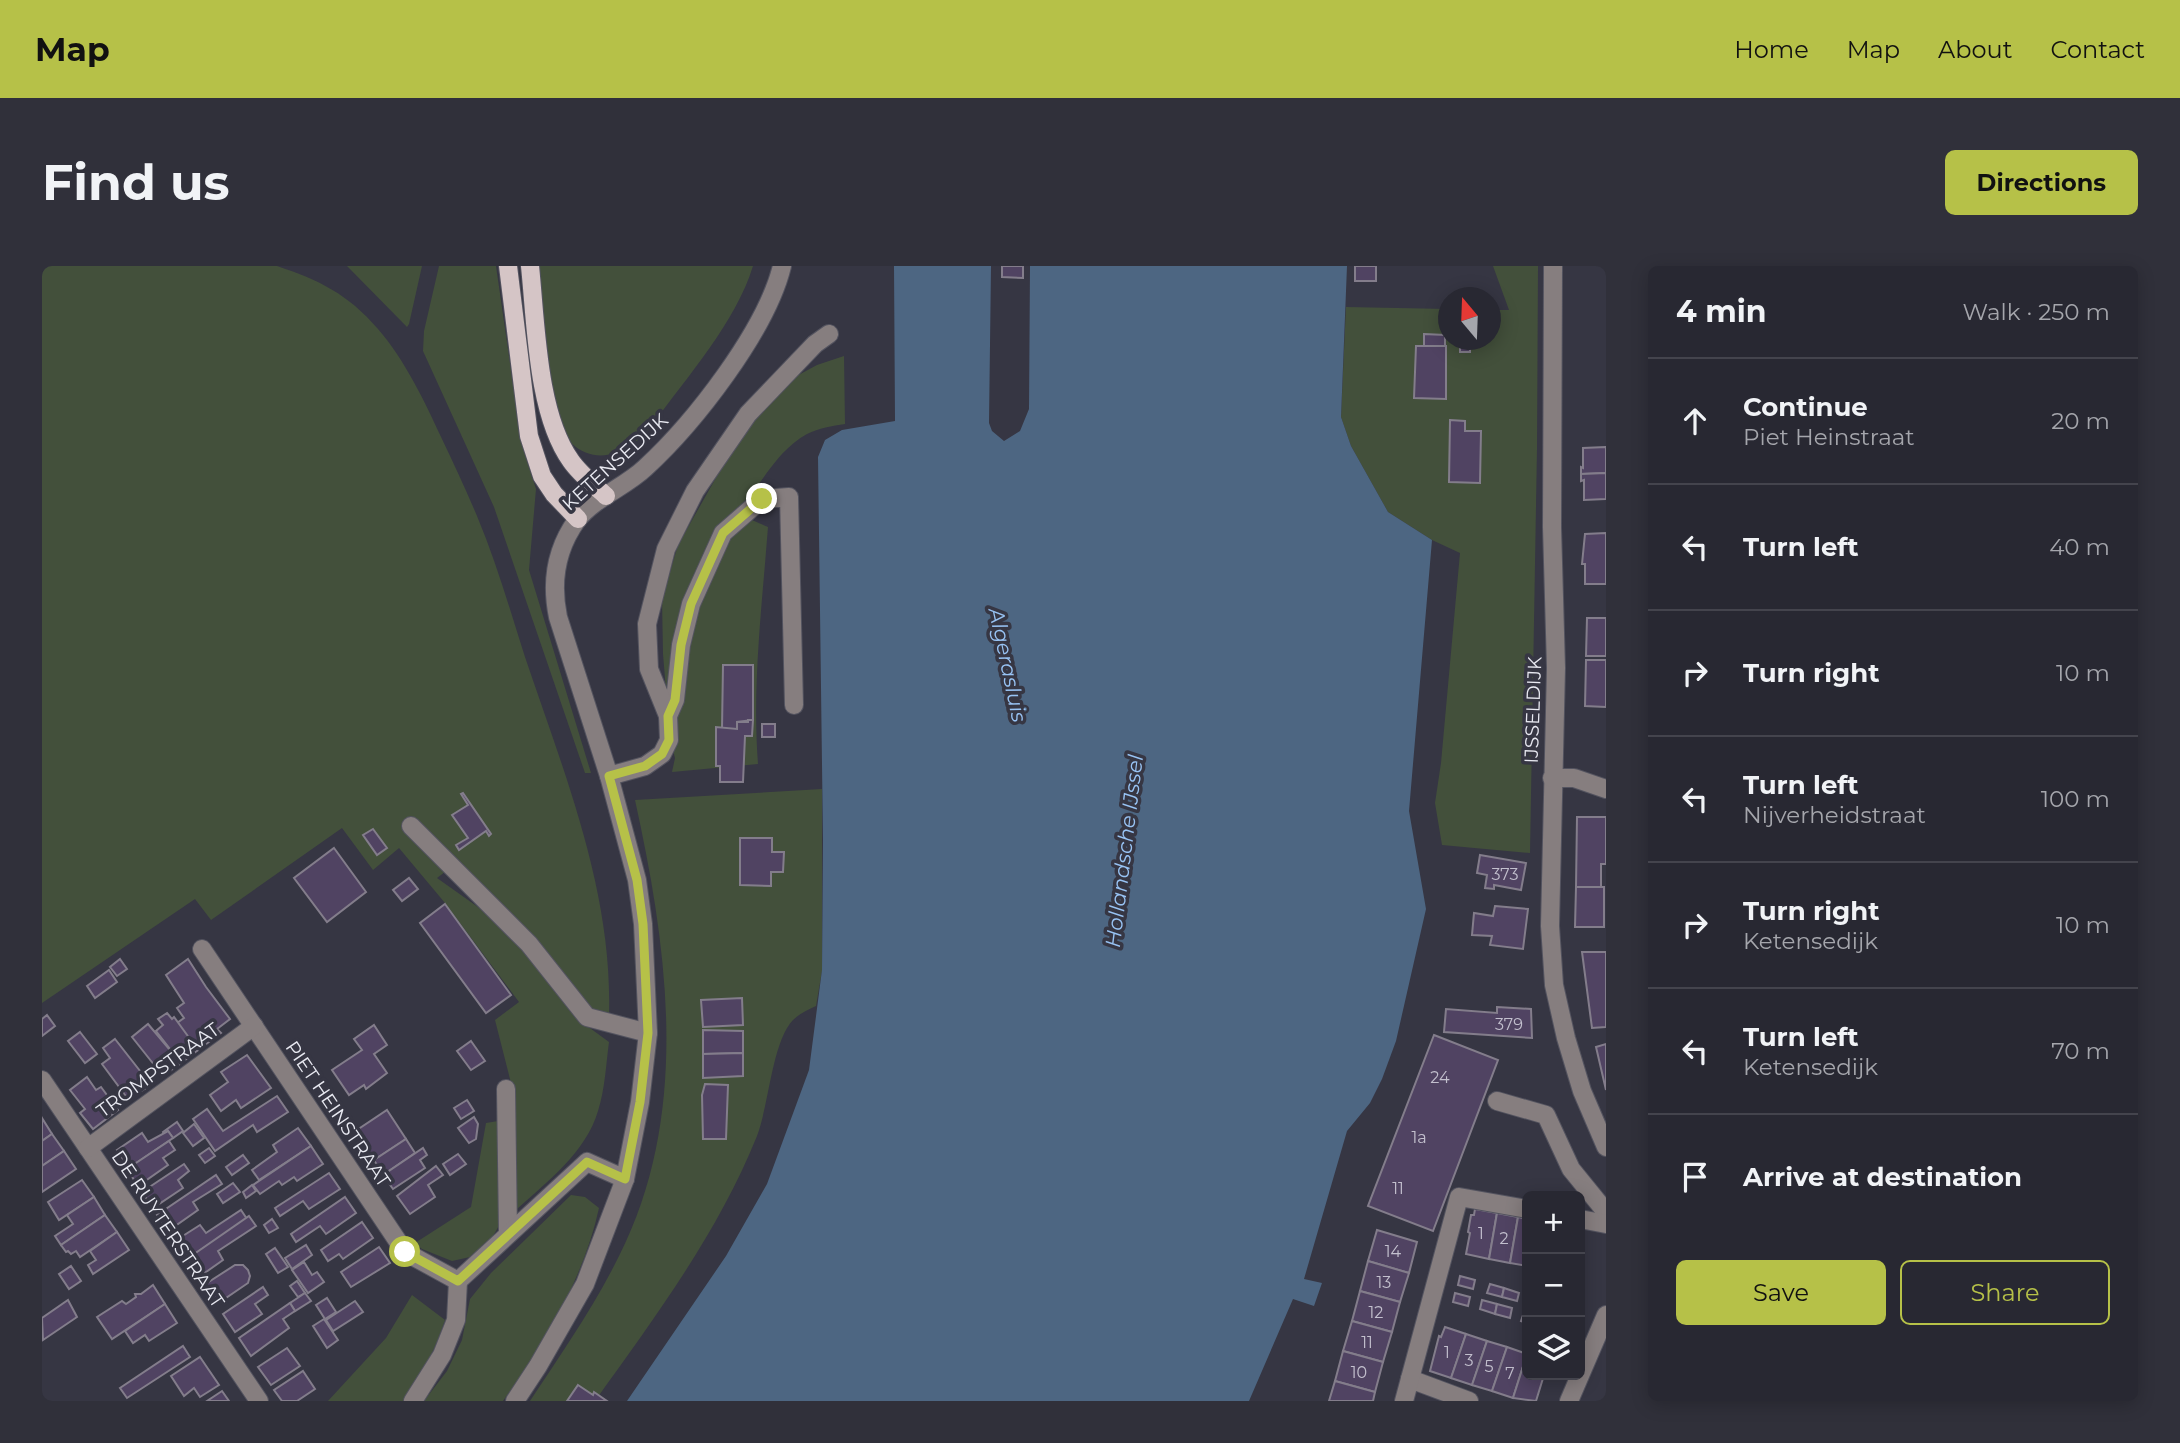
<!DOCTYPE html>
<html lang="en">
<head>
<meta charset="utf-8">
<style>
  :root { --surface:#282832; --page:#30303a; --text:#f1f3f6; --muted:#a5a6ac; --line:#44444d; --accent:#b6c148 }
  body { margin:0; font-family:Montserrat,sans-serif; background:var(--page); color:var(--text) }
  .controls { position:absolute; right:21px; bottom:21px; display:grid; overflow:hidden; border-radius:10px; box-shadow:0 4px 18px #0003 }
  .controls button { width:63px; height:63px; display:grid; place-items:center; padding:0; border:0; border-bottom:2px solid var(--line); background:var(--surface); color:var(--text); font:35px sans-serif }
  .compass { position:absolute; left:1396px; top:21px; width:63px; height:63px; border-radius:50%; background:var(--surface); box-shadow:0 4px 18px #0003; rotate:341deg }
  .stop { position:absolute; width:21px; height:21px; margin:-16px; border:5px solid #b6c148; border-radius:50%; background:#fff }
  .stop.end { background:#b6c148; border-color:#fff; box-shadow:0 2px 7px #0008 }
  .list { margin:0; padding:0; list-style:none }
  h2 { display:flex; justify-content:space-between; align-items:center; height:91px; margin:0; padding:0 28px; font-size:30px }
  h2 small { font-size:23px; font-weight:400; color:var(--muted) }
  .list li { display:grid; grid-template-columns:46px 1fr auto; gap:21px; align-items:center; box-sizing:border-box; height:126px; padding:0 28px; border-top:2px solid var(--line) }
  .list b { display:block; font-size:26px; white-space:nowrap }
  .list p { margin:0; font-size:23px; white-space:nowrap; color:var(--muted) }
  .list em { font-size:23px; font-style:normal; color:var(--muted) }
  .actions { display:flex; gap:14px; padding:21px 28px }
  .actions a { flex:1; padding:16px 0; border:2px solid var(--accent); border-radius:10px; text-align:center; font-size:24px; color:var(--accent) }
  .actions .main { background:var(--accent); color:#111 }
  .icon { flex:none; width:38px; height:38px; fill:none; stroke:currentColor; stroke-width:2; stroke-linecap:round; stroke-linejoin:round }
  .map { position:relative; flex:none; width:1564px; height:1135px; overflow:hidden; border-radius:10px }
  header { display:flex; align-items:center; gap:42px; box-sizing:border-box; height:98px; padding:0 35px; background:var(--accent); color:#111 }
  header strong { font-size:33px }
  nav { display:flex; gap:38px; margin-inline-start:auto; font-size:24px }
  .intro { display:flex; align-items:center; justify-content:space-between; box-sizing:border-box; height:168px; padding:0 42px }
  h1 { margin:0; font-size:49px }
  .button { padding:18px 32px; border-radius:10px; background:var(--accent); color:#111; font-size:24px; font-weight:700 }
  main { display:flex; gap:42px; padding:0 42px }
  aside { flex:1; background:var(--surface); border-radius:10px; box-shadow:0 4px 18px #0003 }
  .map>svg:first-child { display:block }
  .green { fill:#43503b }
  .water { fill:#4d6682 }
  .building { fill:#504362; stroke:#837d8b; stroke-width:2 }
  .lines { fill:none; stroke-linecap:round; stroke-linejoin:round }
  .minor-casing { stroke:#53535f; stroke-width:20 }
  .major-casing { stroke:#53535f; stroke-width:20 }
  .minor { stroke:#867e7f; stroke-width:18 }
  .major { stroke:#d5c5c6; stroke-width:18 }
  .route { stroke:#b6c148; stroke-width:9 }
  .labels { text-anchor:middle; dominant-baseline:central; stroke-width:7; stroke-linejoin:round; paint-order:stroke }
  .number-label { font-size:16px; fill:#c3c0ce }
  .street-label { font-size:19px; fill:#e9eaf2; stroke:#363643 }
  .water-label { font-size:21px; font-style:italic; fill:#98c3f4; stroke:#363643 }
</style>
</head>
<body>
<header>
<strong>Map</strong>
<nav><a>Home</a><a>Map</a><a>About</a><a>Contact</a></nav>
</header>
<div class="intro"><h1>Find us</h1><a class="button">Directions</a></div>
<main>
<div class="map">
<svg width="1564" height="1135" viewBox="0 0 1564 1135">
  <rect width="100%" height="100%" fill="#363643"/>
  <g class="green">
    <path d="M0,0H235C277,14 306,28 336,63C363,94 383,136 400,173C412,198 424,224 435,250C454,295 468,344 483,391C522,507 571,625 567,750L552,748L416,596L395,612L450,651L496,695L541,757L567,776C564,798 563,823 556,845C544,886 505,916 475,943L472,932L470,821L453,754L477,736L403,637L357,582L331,604L300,562L169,654L153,633L0,737Z"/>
    <path d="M305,0H380L367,58L365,61Z"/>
    <path d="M397,0H454L472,125L482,186L494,223L487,304L549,507H543L452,241L381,85L382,65Z"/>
    <path d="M495,0H711C694,56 645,111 610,159C591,184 557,203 529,177C522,171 518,161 514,153Z"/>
    <path d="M1451,0H1496L1495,182L1488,587L1400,579L1393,537L1399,497L1418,287L1390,274L1346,246L1309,180L1299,151L1304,41L1406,43V74H1448L1449,44H1467Z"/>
    <path d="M802,90L803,158C790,160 777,162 765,168C735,184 716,222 696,248L726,261C720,340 710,419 716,498L630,506L633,492L628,472L621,388L620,333L636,279L675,210L706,162L751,112L775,99Z"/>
    <path d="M780,523V705L774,740C766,744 758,747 751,754C730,776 727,839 715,870C676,967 613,1051 553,1135H488C519,1088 552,1041 577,990C649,848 626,684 593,534Z"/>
    <path d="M456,855L460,954L450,972L428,991L410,995L380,983L373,977L429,941L444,857Z"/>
    <path d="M529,929L543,931L557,942C542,1011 503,1078 461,1135H382L405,1105L420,1074L428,1033L449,1007Z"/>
    <path d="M370,1029L403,1054C393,1084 380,1109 362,1135H286L344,1072Z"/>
  </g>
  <path class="water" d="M852,0H949L947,157L950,165L962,175L978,165L987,143L988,0H1305L1299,151L1309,180L1346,246L1390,274L1367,545L1384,643L1354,775L1340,813L1328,837L1305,865L1262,1013L1280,1017L1272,1040L1251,1033L1207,1135H585L684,990L725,918L767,804L780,704L781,575L776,191L783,174L800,164L853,155Z"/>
  <g class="building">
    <path d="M960,0H981V12L960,11Z"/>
    <rect x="1313" y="0" width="21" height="15"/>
    <path d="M1382,68L1403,69V80H1382Z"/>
    <path d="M1374,80H1404V133L1372,132Z"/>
    <rect x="1418" y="80" width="10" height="6"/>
    <path d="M1408,154L1423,155V165H1439L1438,217L1407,216Z"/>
    <path d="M1564,181V207L1539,208V201L1541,202V182Z"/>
    <path d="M1564,207V233L1542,234V214L1539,215V208Z"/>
    <path d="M1564,267V318H1543V298H1540L1543,268Z"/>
    <path d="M1545,352H1564V390H1544Z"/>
    <path d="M1544,394H1564V441L1543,440Z"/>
    <path d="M681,399H711V454L695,456V463H680Z"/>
    <path d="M706,454H711L710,470H703L701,516H678V500H674V461L695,463V456H706Z"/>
    <rect x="720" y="458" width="13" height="13"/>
    <path d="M421,527L449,568L447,570L444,565L417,584L414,579L426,572L410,549L426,539L419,528Z"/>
    <path d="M1535,551H1564V598H1559V622L1534,621Z"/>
    <path d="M331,563L345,582L335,589L321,569Z"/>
    <path d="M698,572H730V586H742L741,606H729V620L698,619Z"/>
    <path d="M292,582L324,626L285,656L252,612Z"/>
    <path d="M1438,589L1484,597L1479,624L1452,619V623L1443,622L1445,609L1435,607Z"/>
    <path d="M367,612L376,623L360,635L351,624Z"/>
    <path d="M1534,621H1562V661H1533Z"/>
    <path d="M403,638L469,729L444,747L378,657Z"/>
    <path d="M1453,640L1486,643L1481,683L1448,679L1450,670L1430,669L1432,647L1451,650Z"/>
    <path d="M1540,686H1564V761L1550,762Z"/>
    <path d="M78,693L85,703L75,710L68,701Z"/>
    <path d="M146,693L164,721L188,753L175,763L179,767L156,784L135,757L142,752L135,742L142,737L124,709Z"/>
    <path d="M67,704L75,716L53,732L45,720Z"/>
    <path d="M700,732L701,759L661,761L659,734Z"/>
    <path d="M1455,741L1489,743L1490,772L1402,766L1404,743L1455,747Z"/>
    <path d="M125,747L130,753L132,751L156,784L139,797L114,765L121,759L116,753Z"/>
    <path d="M5,749L13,760L0,770V753Z"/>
    <path d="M106,758L139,797L121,810L90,771Z"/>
    <path d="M332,759L345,779L332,788L345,807L324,823L322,819L307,829L290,804L320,784L312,773Z"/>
    <path d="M661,764L701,765V787L661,788Z"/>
    <path d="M38,766L55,788L43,797L26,775Z"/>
    <path d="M1392,769L1456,794L1391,965L1326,940Z"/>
    <path d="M73,773L109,819L86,833L60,798L68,792L61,782Z"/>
    <path d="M429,775L443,795L429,804L415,785Z"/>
    <path d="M1564,778V824L1554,781Z"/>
    <path d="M701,787V810L661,812V788Z"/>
    <path d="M205,789L229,822L199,842L194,834L179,845L168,829L186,816L179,806Z"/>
    <path d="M45,811L54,824L59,821L76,844L51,863L38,847L43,843L28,824Z"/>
    <path d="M663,818L686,819L684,873H661L660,829Z"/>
    <path d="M235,830L246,846L215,866L211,859L173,885L151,853L165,843L181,865Z"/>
    <path d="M425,834L432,845L419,853L412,842Z"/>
    <path d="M345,844L364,873L332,894L312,866Z"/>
    <path d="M432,851L436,858L434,873L427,877L416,862Z"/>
    <path d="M0,852L10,868L0,875Z"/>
    <path d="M135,856L141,865L131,872L126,865L122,868L121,866Z"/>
    <path d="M152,858L162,872L151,880L141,867Z"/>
    <path d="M256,862L269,880L217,914L210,904L235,886L231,879Z"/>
    <path d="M126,865L131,872L87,902L75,884L100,867L106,876Z"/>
    <path d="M10,868L22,885L0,900V875Z"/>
    <path d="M364,873L373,887L341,909L332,894Z"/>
    <path d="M127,875L133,884L121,892L126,899L96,920L85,903Z"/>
    <path d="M269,880L281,898L255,915L252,911L240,919L237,915L218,928L211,919Z"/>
    <path d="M167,882L173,890L163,897L157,889Z"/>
    <path d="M381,882L385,889L378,894L383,902L351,923L341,909Z"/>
    <path d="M22,885L34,903L0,926V900Z"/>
    <path d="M416,888L424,898L408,909L401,898Z"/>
    <path d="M201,889L207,897L190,909L184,901Z"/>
    <path d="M142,898L147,905L136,914L141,922L111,942L100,926Z"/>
    <path d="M394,900L401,909L386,919L393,931L368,948L355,930Z"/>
    <path d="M287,907L298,923L267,943L261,935L238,950L233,942Z"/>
    <path d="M174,909L180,918L151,936L156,944L126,965L115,949Z"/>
    <path d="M40,914L52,931L17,954L6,936Z"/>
    <path d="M191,917L198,926L181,937L175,928Z"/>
    <path d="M210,919L214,925L204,932L201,926Z"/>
    <path d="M52,931L63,949L19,979L13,970L31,958L25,949Z"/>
    <path d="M303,931L314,947L284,968L278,960L254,976L249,968Z"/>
    <path d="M1433,943L1455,947L1447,993L1424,988L1428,967L1426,966L1429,949H1432Z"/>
    <path d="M199,944L205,953L145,993L133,975L158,959L164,967Z"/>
    <path d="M1455,947L1476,951L1468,997L1447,993Z"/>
    <path d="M63,949L75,966L38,991L34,985L29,988L26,985L24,986L19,979Z"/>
    <path d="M207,950L214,960L176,985L181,994L157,1011L145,993Z"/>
    <path d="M1476,951L1485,953V1000L1468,997Z"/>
    <path d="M230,953L236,962L227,967L222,959Z"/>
    <path d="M320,956L331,972L301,993L297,988L286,995L279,984Z"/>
    <path d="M1335,964L1375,976L1367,1007L1326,995Z"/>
    <path d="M75,966L87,984L51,1008L46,999L54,994L48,985Z"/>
    <path d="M264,979L270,989L250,1003L243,992Z"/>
    <path d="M337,981L348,997L309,1021L299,1006Z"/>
    <path d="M233,982L246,1001L236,1007L224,988Z"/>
    <path d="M1326,995L1367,1007L1358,1036L1318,1025Z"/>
    <path d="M262,996L270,1009L275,1006L282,1016L266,1027L250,1004Z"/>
    <path d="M193,999H201L206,1004L208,1010L206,1017L175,1038L162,1019Z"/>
    <path d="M29,1000L39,1015L27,1023L17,1008Z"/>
    <path d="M1418,1010L1433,1014L1431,1023L1416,1019Z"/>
    <path d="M255,1015L263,1027L256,1031L248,1020Z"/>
    <path d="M1448,1018L1462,1022L1460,1031L1445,1027Z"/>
    <path d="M111,1019L123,1038L70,1073L55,1051L80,1035L84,1038L94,1031L93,1028H99Z"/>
    <path d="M221,1021L226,1029L213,1038L220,1048L193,1066L181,1048Z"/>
    <path d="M1462,1022L1477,1027L1475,1035L1460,1031Z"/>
    <path d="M1318,1025L1358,1036L1350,1066L1310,1055Z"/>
    <path d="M263,1027L269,1035L253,1045L248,1037Z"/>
    <path d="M1413,1027L1428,1031L1426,1040L1411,1036Z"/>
    <path d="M285,1032L294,1046L283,1053L274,1039Z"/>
    <path d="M26,1034L35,1051L1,1074L0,1052Z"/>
    <path d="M1440,1034L1455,1038L1453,1048L1438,1043Z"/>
    <path d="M313,1035L321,1046L291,1065L284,1054Z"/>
    <path d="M248,1037L253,1045L241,1053L247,1062L209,1090L197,1072Z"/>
    <path d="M123,1038L135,1057L107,1075L103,1069L91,1077L83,1065Z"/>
    <path d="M1455,1038L1470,1042L1468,1052L1453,1048Z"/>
    <path d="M1482,1046L1485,1047V1057L1479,1055Z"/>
    <path d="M282,1053L296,1074L285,1082L271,1060Z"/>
    <path d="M1310,1055L1350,1066L1341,1096L1301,1085Z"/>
    <path d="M1403,1061L1424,1068L1409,1112L1388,1105L1397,1070L1399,1071Z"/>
    <path d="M1424,1068L1445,1075L1430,1119L1409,1112Z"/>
    <path d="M1445,1075L1465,1081L1450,1125L1430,1119Z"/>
    <path d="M141,1080L148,1091L85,1132L78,1122Z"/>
    <path d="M1465,1081L1485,1088L1471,1132L1450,1125Z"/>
    <path d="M245,1082L258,1100L229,1119L216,1101Z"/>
    <path d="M1301,1085L1341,1096L1333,1126L1293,1115Z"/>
    <path d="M1485,1088V1109H1502L1494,1135L1471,1132Z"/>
    <path d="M158,1091L177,1119L158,1131L152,1122L142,1130L129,1110Z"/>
    <path d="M261,1105L273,1123L255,1135H240L232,1124Z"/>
    <path d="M1293,1115L1333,1126L1331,1135H1287Z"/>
    <path d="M536,1119L551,1129L552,1126L565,1135H525Z"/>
    <path d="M180,1125L187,1135H165Z"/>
  </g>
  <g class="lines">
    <g class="minor-casing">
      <g id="minor">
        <path d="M1511,0L1510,261L1514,402L1508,660L1512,719L1524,772L1540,825L1564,881"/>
        <path d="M626,450L633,434L639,379L649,338L681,267L720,233L747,231L752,439"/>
        <path d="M567,510L603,500L620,488L627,474L626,450L607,403L605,358L624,283L653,225L706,148L773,78L787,68"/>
        <path d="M1510,512H1532L1564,523"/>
        <path d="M369,560L487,678L545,751L606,767"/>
        <path d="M160,683L363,986L416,1015"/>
        <path d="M0,814L217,1135"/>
        <path d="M464,823L466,967"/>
        <path d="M1455,835L1504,849L1529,903L1564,946"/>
        <path d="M46,882L212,760"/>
        <path d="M1538,953L1564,958"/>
        <path d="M416,1015L545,896L583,913"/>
        <path d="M1368,1113L1427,1135"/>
        <path d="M371,1135L400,1089L414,1054L416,1015"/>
        <path d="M473,1135L496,1100L543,1018L583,913L598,836L606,767L601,658L595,614L567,510L516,351C509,317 514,283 535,254C552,232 583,221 603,202C652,157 724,65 740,0"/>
        <path d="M1362,1135L1417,931L1485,943"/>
        <path d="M1527,1135L1564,1049"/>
      </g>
    </g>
    <g class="major-casing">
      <g id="major">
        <path d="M466,0L487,170L500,210L512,228L536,253"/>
        <path d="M488,0C494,57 495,148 529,195C538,208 552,219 564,230"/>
      </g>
    </g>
    <use href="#minor" class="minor"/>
    <use href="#major" class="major"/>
  </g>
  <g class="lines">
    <path class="route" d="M363,986L416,1015L545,896L583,913L598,836L606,767L601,658L595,614L567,510L603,500L620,488L627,474L626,450L633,434L639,379L649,338L681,267L720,233"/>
  </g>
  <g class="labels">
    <g class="number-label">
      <text x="1463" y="608">373</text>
      <text x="1467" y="758">379</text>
      <text x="1398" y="811">24</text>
      <text x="1377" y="871">1a</text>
      <text x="1356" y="922">11</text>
      <text x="1439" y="967">1</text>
      <text x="1462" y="972">2</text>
      <text x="1351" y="985">14</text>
      <text x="1342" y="1016">13</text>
      <text x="1334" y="1046">12</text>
      <text x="1325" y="1076">11</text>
      <text x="1405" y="1086">1</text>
      <text x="1427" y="1094">3</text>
      <text x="1447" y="1100">5</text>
      <text x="1317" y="1106">10</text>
      <text x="1468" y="1107">7</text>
    </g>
    <g class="street-label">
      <text transform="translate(573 196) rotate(-42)">KETENSEDIJK</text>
      <text transform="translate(1491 444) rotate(-88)">IJSSELDIJK</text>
      <text transform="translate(116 804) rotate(-36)">TROMPSTRAAT</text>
      <text transform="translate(296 848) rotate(56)">PIET HEINSTRAAT</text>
      <text transform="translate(126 963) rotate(56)">DE RUYTERSTRAAT</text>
    </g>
    <g class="water-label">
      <text transform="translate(966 399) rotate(78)">Algerasluis</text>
      <text transform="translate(1082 585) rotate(-83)">Hollandsche IJssel</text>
    </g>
  </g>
</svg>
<div class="controls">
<button>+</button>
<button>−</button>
<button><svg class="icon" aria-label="layers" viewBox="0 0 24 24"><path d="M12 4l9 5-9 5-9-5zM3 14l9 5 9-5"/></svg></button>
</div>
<svg class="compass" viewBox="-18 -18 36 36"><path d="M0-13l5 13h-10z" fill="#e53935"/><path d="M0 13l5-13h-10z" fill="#a5a6ac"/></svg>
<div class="stop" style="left:363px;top:986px"></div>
<div class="stop end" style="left:720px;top:233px"></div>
</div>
<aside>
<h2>4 min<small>Walk · 250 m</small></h2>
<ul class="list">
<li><svg class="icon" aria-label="ahead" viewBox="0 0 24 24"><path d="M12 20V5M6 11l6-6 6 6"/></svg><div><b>Continue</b><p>Piet Heinstraat</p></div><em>20 m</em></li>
<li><svg class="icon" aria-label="left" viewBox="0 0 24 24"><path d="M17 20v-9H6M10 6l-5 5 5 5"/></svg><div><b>Turn left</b></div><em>40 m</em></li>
<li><svg class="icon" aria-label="right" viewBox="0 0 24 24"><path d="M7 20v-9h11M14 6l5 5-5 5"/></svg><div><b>Turn right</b></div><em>10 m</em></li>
<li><svg class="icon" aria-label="left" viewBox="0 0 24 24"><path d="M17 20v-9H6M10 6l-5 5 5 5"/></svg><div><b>Turn left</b><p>Nijverheidstraat</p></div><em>100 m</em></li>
<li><svg class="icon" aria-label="right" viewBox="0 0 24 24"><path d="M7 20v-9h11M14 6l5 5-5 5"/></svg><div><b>Turn right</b><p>Ketensedijk</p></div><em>10 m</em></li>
<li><svg class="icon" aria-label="left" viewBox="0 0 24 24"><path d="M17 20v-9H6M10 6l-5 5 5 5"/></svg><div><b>Turn left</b><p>Ketensedijk</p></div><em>70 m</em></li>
<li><svg class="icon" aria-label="arrive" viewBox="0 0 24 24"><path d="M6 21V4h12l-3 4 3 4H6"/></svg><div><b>Arrive at destination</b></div></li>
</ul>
<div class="actions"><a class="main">Save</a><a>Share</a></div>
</aside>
</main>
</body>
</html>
